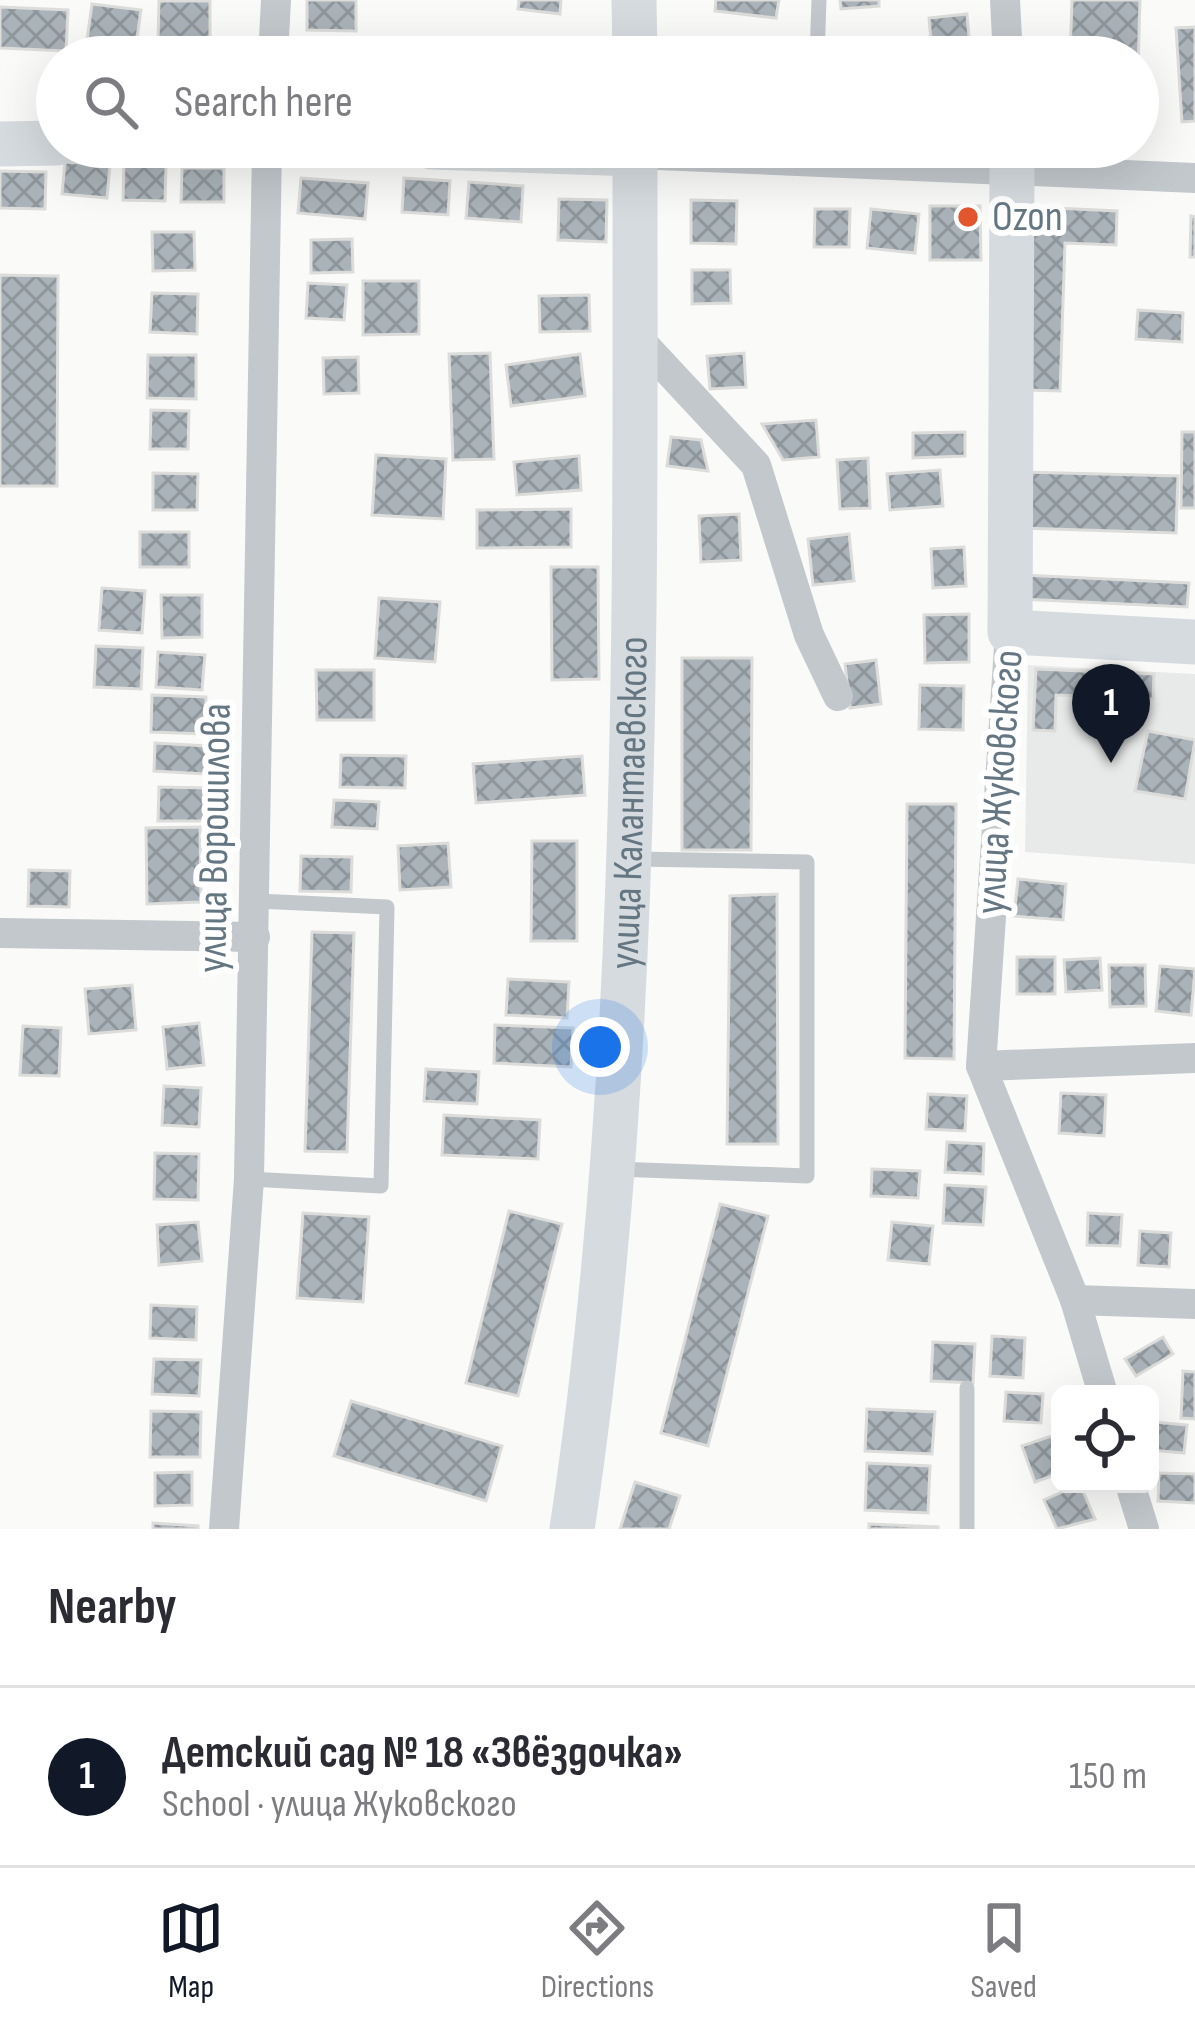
<!DOCTYPE html>
<html lang="en">
<head>
<meta charset="utf-8">
<style>
  :root { --surface:#fff; --page:#f7f7f7; --text:#2b2b33; --muted:#7c7c81; --line:#e1e1e2; --accent:#111827 }
  body { margin:0; font-family:"Sofia Sans Condensed",sans-serif; background:var(--page); color:var(--text) }
  .controls { position:absolute; right:36px; bottom:36px; display:grid; overflow:hidden; border-radius:18px; box-shadow:0 12px 48px #0002 }
  .controls button { width:108px; height:108px; display:grid; place-items:center; padding:0; border:0; border-bottom:3px solid var(--line); background:var(--surface); color:var(--text); font:60px sans-serif }
  .you { position:absolute; left:600px; top:1047px; width:42px; height:42px; margin:-30px; border:9px solid #fff; border-radius:50%; background:#1a73e8; box-shadow:0 0 0 18px #1a73e833 }
  .badge { display:grid; place-items:center; width:78px; height:78px; border-radius:50%; background:var(--accent); color:#fff; font-size:39px; font-weight:700 }
  .pin { position:absolute; translate:-50% -99px; filter:drop-shadow(0 3px 6px #0008) }
  .pin::after { content:''; position:absolute; top:63px; width:42px; height:36px; background:inherit; clip-path:polygon(0 0,100% 0,50% 100%) }
  .list { margin:0; padding:0; list-style:none }
  h2 { display:flex; justify-content:space-between; align-items:center; height:156px; margin:0; padding:0 48px; font-size:51px }
  h2 small { font-size:39px; font-weight:400; color:var(--muted) }
  .list li { display:grid; grid-template-columns:78px 1fr auto; gap:36px; align-items:center; box-sizing:border-box; height:180px; padding:0 48px; border-top:3px solid var(--line) }
  .list b { display:block; font-size:45px; white-space:nowrap }
  .list p { margin:0; font-size:39px; white-space:nowrap; color:var(--muted) }
  .list em { font-size:39px; font-style:normal; color:var(--muted) }
  .icon { flex:none; width:66px; height:66px; fill:none; stroke:currentColor; stroke-width:2; stroke-linecap:round; stroke-linejoin:round }
  .map { position:relative; flex:none; width:1195px; height:1529px; overflow:hidden }
  .search { position:absolute; background:var(--surface); box-shadow:0 12px 48px #0002; left:36px; right:36px; top:36px; height:132px; display:flex; align-items:center; gap:30px; box-sizing:border-box; padding:0 42px; border-radius:66px; color:var(--muted); font-size:45px }
  .sheet { height:336px; background:var(--surface) }
  nav { display:flex; justify-content:space-around; align-items:center; box-sizing:border-box; height:168px; border-top:3px solid var(--line); background:var(--surface); font-size:33px; color:var(--muted) }
  nav a { display:grid; justify-items:center; gap:6px }
  nav .on { color:var(--accent) }
  .map>svg:first-child { display:block }
  .built { fill:#e8e9e9 }
  .building { fill:url(#building-cross-hatch); stroke:#dcdcda; stroke-width:3 }
  .lines { fill:none; stroke-linecap:round; stroke-linejoin:round }
  .lane { stroke:#c3c8cc; stroke-width:15 }
  .street { stroke:#c3c8cc; stroke-width:30 }
  .secondary { stroke:#d6dbdf; stroke-width:45 }
  .poi-dot { fill:#e4572e; stroke:#fff; stroke-width:4.5 }
  .labels { text-anchor:middle; dominant-baseline:central; stroke-width:12; stroke-linejoin:round; paint-order:stroke }
  .poi-label { font-size:42px; fill:#657683; stroke:#fff; text-anchor:start }
  .street-label { font-size:42px; fill:#657683; stroke:#fff }
</style>
</head>
<body>
<div class="map">
<svg width="1195" height="1529" viewBox="0 0 1195 1529">
  <defs>
    <pattern id="building-cross-hatch" width="8" height="8" patternUnits="userSpaceOnUse" patternTransform="scale(3)"><rect width="8" height="8" fill="#aab3b9"/><path d="M0 0l8 8M0 8l8-8" fill="none" stroke="#8e969c"/></pattern>
  </defs>
  <rect width="100%" height="100%" fill="#fafaf8"/>
  <path class="built" d="M1028,665L1195,674V864L1025,852Z"/>
  <g class="building">
    <path d="M307,0H356V31L307,30Z"/>
    <path d="M519,0H561L560,14L518,9Z"/>
    <path d="M716,0H779L776,18L715,11Z"/>
    <path d="M840,0H879V6L841,9Z"/>
    <path d="M1072,0H1140L1138,68V57H1070Z"/>
    <path d="M159,1H210V40H158Z"/>
    <path d="M92,4L141,10L135,52L86,47Z"/>
    <path d="M0,7L68,10L66,51L0,48Z"/>
    <path d="M967,14L970,48L932,51L929,18Z"/>
    <path d="M1195,27V121L1182,122L1176,28Z"/>
    <path d="M65,162L110,165L107,198L62,194Z"/>
    <path d="M124,164L166,165L165,201L123,200Z"/>
    <path d="M182,168H224V202H181Z"/>
    <path d="M0,171L46,172L45,209L0,208Z"/>
    <path d="M301,178L368,183L365,219L298,213Z"/>
    <path d="M404,178L450,181L448,215L402,212Z"/>
    <path d="M469,182L523,186L521,222L466,218Z"/>
    <path d="M559,199L607,200L606,242L558,240Z"/>
    <path d="M691,200L737,201L736,244L691,243Z"/>
    <path d="M930,206H980L981,260H930Z"/>
    <path d="M1032,207L1117,211L1116,245L1065,243L1060,391L1025,390Z"/>
    <path d="M815,209H850L849,247H814Z"/>
    <path d="M871,209L919,214L915,253L867,248Z"/>
    <path d="M1191,216L1195,217V257H1190Z"/>
    <path d="M152,232H194L195,270L153,271Z"/>
    <path d="M352,239L353,272L311,273V240Z"/>
    <path d="M692,270H730L731,303L692,304Z"/>
    <path d="M0,275L58,276L57,486H0Z"/>
    <path d="M363,281H419V334L363,335Z"/>
    <path d="M308,283L347,285L344,320L306,318Z"/>
    <path d="M152,293L198,294L197,334L150,332Z"/>
    <path d="M589,295L590,331L540,332L539,296Z"/>
    <path d="M1138,310L1183,313L1182,342L1136,339Z"/>
    <path d="M490,353L494,459L453,460L449,354Z"/>
    <path d="M744,353L746,387L710,389L707,356Z"/>
    <path d="M580,354L585,396L511,406L506,365Z"/>
    <path d="M148,355H196V399L147,398Z"/>
    <path d="M358,357L359,393L324,394L323,358Z"/>
    <path d="M151,410L189,411L188,449H150Z"/>
    <path d="M816,420L819,457L783,460L762,424Z"/>
    <path d="M965,432V456L913,458V433Z"/>
    <path d="M1182,432H1195V508H1181Z"/>
    <path d="M671,437L701,440L708,471L667,466Z"/>
    <path d="M376,455L446,459L443,519L372,515Z"/>
    <path d="M579,456L581,490L517,495L514,462Z"/>
    <path d="M868,458L870,508L840,509L837,460Z"/>
    <path d="M940,470L943,506L890,510L887,474Z"/>
    <path d="M1023,472L1178,476L1176,533L1021,528Z"/>
    <path d="M153,473L198,474L197,510H153Z"/>
    <path d="M571,509V547L477,548V510Z"/>
    <path d="M739,514L741,560L701,562L699,516Z"/>
    <rect x="140" y="532" width="49" height="35"/>
    <path d="M849,534L854,581L813,585L808,539Z"/>
    <path d="M964,547L966,586L933,588L931,549Z"/>
    <path d="M551,567H598L599,679L552,680Z"/>
    <path d="M1022,575L1189,583L1187,607L1021,599Z"/>
    <path d="M102,588L145,591L142,633L99,630Z"/>
    <path d="M161,595H202V637L162,638Z"/>
    <path d="M379,598L440,602L435,662L375,658Z"/>
    <path d="M969,614V662L925,663L924,615Z"/>
    <path d="M96,646L143,648L141,689L94,687Z"/>
    <path d="M158,652L205,655L202,690L156,687Z"/>
    <path d="M682,658H752L751,850H682Z"/>
    <path d="M876,660L881,704L850,708L845,664Z"/>
    <path d="M1036,669L1154,674L1153,699L1056,695L1055,731L1033,730Z"/>
    <path d="M316,670H374V720H317Z"/>
    <path d="M920,685L964,686L963,730L919,729Z"/>
    <path d="M152,695L206,697L205,734L151,732Z"/>
    <path d="M1148,731L1195,740L1185,799L1135,791Z"/>
    <path d="M155,743L207,746L205,774L154,771Z"/>
    <path d="M341,755L406,756L405,788L340,787Z"/>
    <path d="M582,756L585,795L476,803L473,764Z"/>
    <path d="M159,787L207,788V821H158Z"/>
    <path d="M334,800L379,802L377,829L332,827Z"/>
    <path d="M907,804H956L954,1059L905,1058Z"/>
    <path d="M200,827L201,902L147,904L146,828Z"/>
    <path d="M532,841H577V941H531Z"/>
    <path d="M448,843L451,887L400,890L398,846Z"/>
    <path d="M301,856L352,857L351,892L300,891Z"/>
    <path d="M29,870L70,871L69,907L28,906Z"/>
    <path d="M1018,879L1066,884L1063,920L1014,916Z"/>
    <path d="M777,894L778,1144H727L730,896Z"/>
    <path d="M312,932L354,933L347,1152L305,1151Z"/>
    <rect x="1017" y="957" width="38" height="37"/>
    <path d="M1100,958L1102,990L1066,992L1064,960Z"/>
    <path d="M1109,965H1145L1146,1006L1110,1007Z"/>
    <path d="M1160,966L1195,969L1191,1015L1156,1011Z"/>
    <path d="M508,979L569,982L567,1018L506,1015Z"/>
    <path d="M132,985L136,1030L89,1034L85,989Z"/>
    <path d="M199,1023L204,1065L167,1069L163,1027Z"/>
    <path d="M495,1025L573,1028L571,1067L494,1063Z"/>
    <path d="M23,1026L61,1028L59,1076L20,1075Z"/>
    <path d="M426,1069L479,1072L477,1104L424,1101Z"/>
    <path d="M164,1086L201,1088L199,1127L162,1125Z"/>
    <path d="M1061,1093L1106,1095L1104,1136L1059,1133Z"/>
    <path d="M928,1094L967,1096L965,1131L926,1129Z"/>
    <path d="M444,1115L540,1120L538,1159L442,1155Z"/>
    <path d="M947,1142L984,1144L983,1174L945,1172Z"/>
    <path d="M155,1153L199,1154L198,1200L154,1199Z"/>
    <path d="M872,1169L920,1171L918,1198L871,1196Z"/>
    <path d="M945,1185L986,1187L983,1225L943,1223Z"/>
    <path d="M720,1204L768,1216L708,1446L661,1433Z"/>
    <path d="M509,1211L562,1224L518,1396L466,1383Z"/>
    <path d="M303,1213L369,1217L363,1302L297,1298Z"/>
    <path d="M1088,1213L1122,1215L1120,1246L1087,1245Z"/>
    <path d="M198,1222L202,1261L159,1265L157,1225Z"/>
    <path d="M892,1222L933,1226L929,1264L888,1260Z"/>
    <path d="M1140,1231L1171,1233L1169,1267L1138,1265Z"/>
    <path d="M151,1305L197,1307L196,1340L150,1338Z"/>
    <path d="M992,1336L1025,1338L1023,1378L990,1376Z"/>
    <path d="M1163,1337L1173,1354L1136,1376L1125,1359Z"/>
    <path d="M933,1342L975,1344L973,1383L931,1381Z"/>
    <path d="M154,1359L201,1360L199,1396L152,1394Z"/>
    <path d="M1183,1371L1195,1372V1419L1181,1418Z"/>
    <path d="M1006,1392L1043,1394L1041,1423L1004,1421Z"/>
    <path d="M351,1401L502,1446L486,1501L334,1456Z"/>
    <path d="M867,1409L935,1412L932,1454L865,1451Z"/>
    <path d="M151,1411L201,1412L200,1457H150Z"/>
    <path d="M1154,1422L1187,1425L1184,1453L1151,1450Z"/>
    <path d="M1060,1433V1473L1035,1482L1022,1446Z"/>
    <path d="M867,1463L930,1466L928,1513L865,1510Z"/>
    <path d="M192,1472V1505L155,1506V1473Z"/>
    <path d="M1159,1473L1195,1474V1503L1158,1501Z"/>
    <path d="M635,1482L680,1496L669,1529H620Z"/>
    <path d="M1080,1484L1095,1519L1057,1529L1044,1500Z"/>
    <path d="M153,1523L198,1526V1529H153Z"/>
    <path d="M869,1524L938,1527V1529H869Z"/>
  </g>
  <g class="lines">
    <g class="lane">
      <path d="M817,57L819,0"/>
      <path d="M616,1169L807,1176V862L635,859"/>
      <path d="M249,1179L381,1186L387,907L257,901"/>
      <path d="M967,1388V1529"/>
    </g>
    <g class="street">
      <path d="M1005,0L1008,57"/>
      <path d="M273,57L276,0"/>
      <path d="M635,154L1195,178"/>
      <path d="M634,334L756,465L809,635L838,696"/>
      <path d="M1010,632L981,1066L1075,1300L1103,1394"/>
      <path d="M0,933L255,937"/>
      <path d="M981,1066L1195,1058"/>
      <path d="M1075,1300L1195,1304"/>
      <path d="M1130,1484L1144,1529"/>
      <path d="M224,1529L249,1179L267,147"/>
    </g>
    <g class="secondary">
      <path d="M634,0L635,57"/>
      <path d="M0,144L57,143"/>
      <path d="M432,147L635,154"/>
      <path d="M1012,170L1010,632L1195,642"/>
      <path id="s1" d="M572,1529C641,1073 635,607 635,147"/>
    </g>
  </g>
  <circle class="poi-dot" cx="968" cy="217" r="12"/>
  <g class="labels">
    <g class="poi-label">
      <text x="992" y="217">Ozon</text>
    </g>
    <g class="street-label">
      <text transform="translate(1000 782) rotate(-86)">улица Жуковского</text>
      <text stroke="none"><textPath href="#s1" startOffset="729">улица Калантаевского</textPath></text>
      <text transform="translate(215 838) rotate(-89)">улица Ворошилова</text>
    </g>
  </g>
</svg>
<div class="controls">
<button><svg class="icon" aria-label="locate" viewBox="0 0 24 24"><circle cx="12" cy="12" r="6"/><path d="M12 2v4M12 18v4M2 12h4M18 12h4"/></svg></button>
</div>
<div class="you"></div>
<div class="pin badge" style="left:1111px;top:763px">1</div>
<div class="search"><svg class="icon" aria-label="search" viewBox="0 0 24 24"><circle cx="10" cy="10" r="6"/><path d="M15 15l6 6"/></svg>Search here</div>
</div>
<section class="sheet">
<h2>Nearby<small></small></h2>
<ul class="list">
<li><span class="badge">1</span><div><b>Детский сад № 18 «Звёздочка»</b><p>School · улица Жуковского</p></div><em>150 m</em></li>
</ul>
</section>
<nav>
<a class="on"><svg class="icon" aria-label="map" viewBox="0 0 24 24"><path d="M3 6l6-2 6 2 6-2v14l-6 2-6-2-6 2zM9 4v14M15 6v14"/></svg>Map</a>
<a><svg class="icon" aria-label="directions" viewBox="0 0 24 24"><path d="M12 3l9 9-9 9-9-9zM9 14v-3h6M13 9l2 2-2 2"/></svg>Directions</a>
<a><svg class="icon" aria-label="saved" viewBox="0 0 24 24"><path d="M7 4h10v16l-5-4-5 4z"/></svg>Saved</a>
</nav>
</body>
</html>
